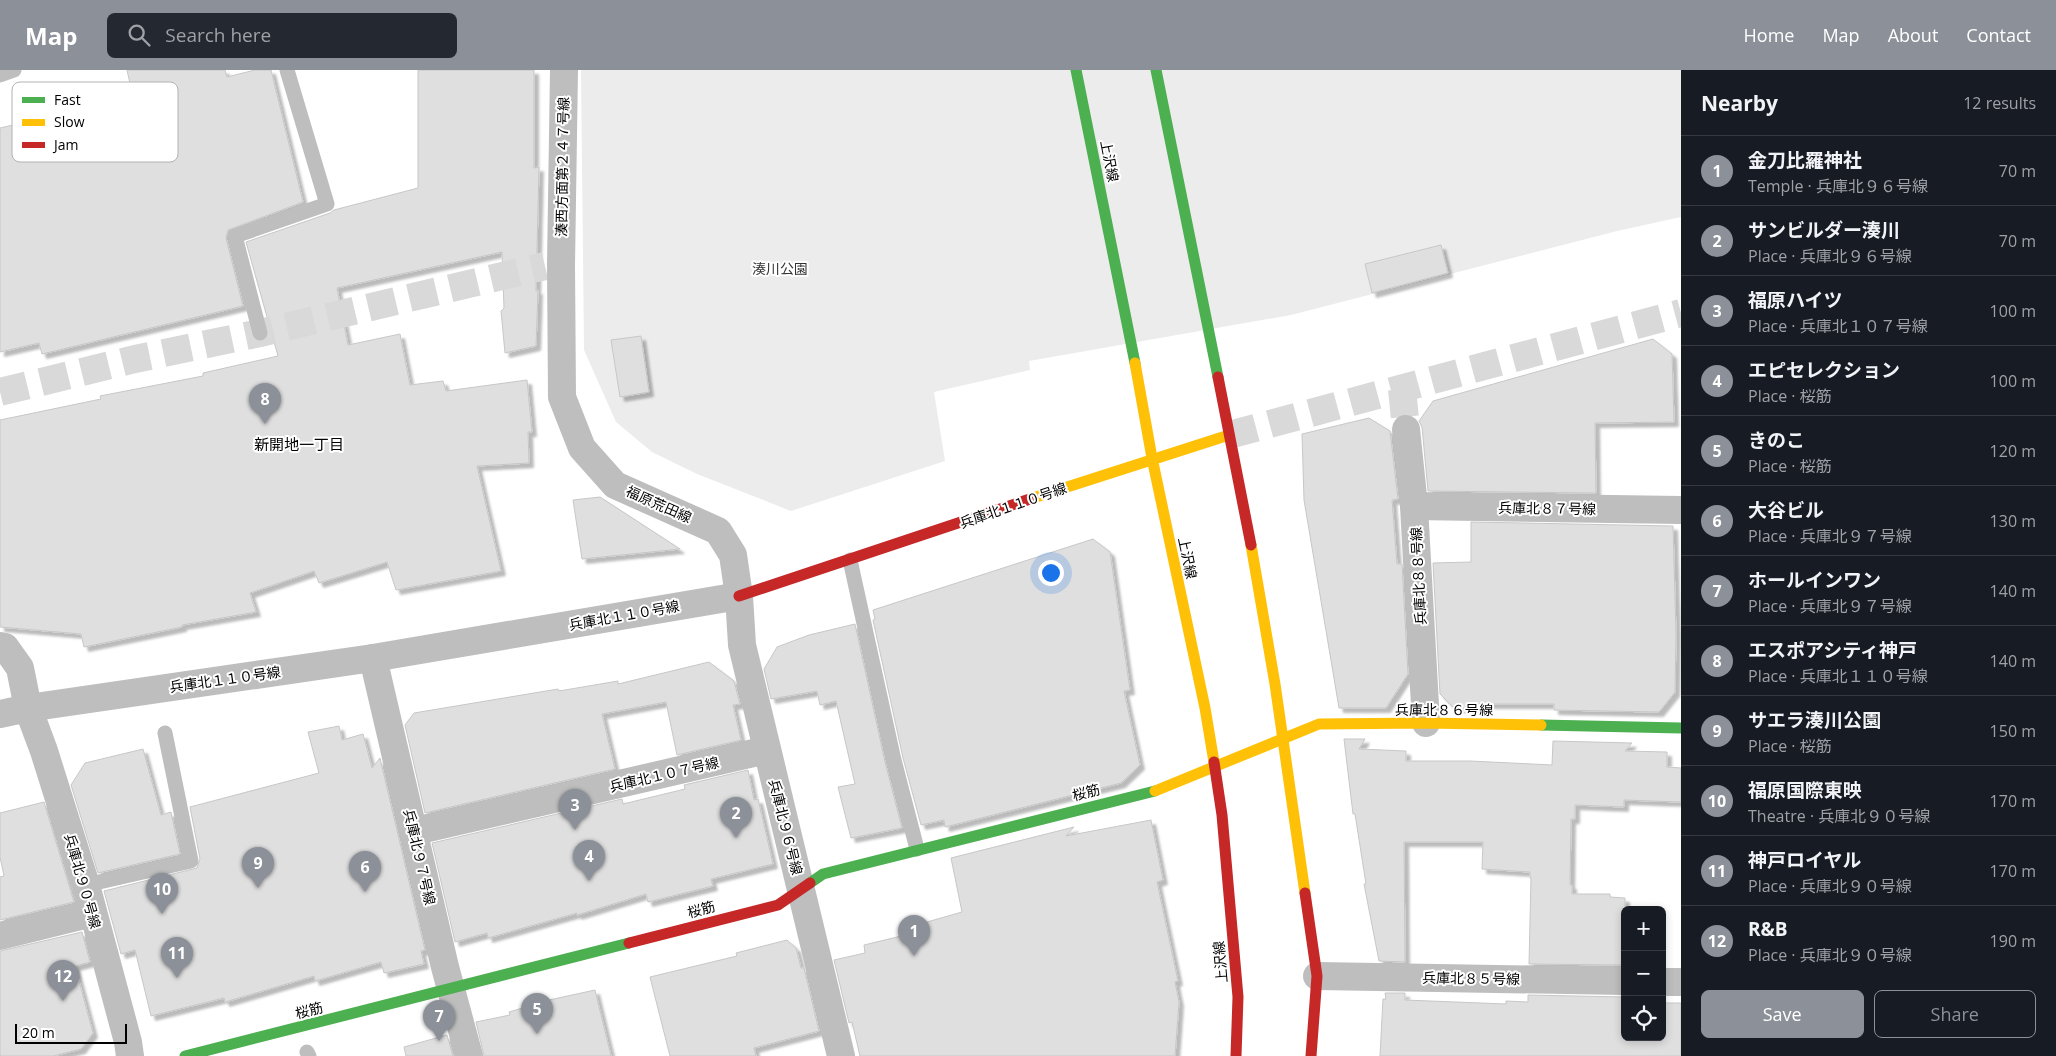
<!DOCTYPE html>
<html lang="en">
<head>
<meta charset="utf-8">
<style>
  :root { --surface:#171b24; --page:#242831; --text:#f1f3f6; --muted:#9ea1a6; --line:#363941; --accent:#8c9099 }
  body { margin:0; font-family:"Open Sans","Noto Sans JP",sans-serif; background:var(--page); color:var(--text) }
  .controls { position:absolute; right:15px; bottom:15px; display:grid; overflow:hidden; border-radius:8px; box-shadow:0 2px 8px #0003 }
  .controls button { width:45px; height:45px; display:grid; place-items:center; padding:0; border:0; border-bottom:1px solid var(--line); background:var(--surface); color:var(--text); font:25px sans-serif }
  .scale { position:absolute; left:15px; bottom:12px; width:112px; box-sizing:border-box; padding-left:5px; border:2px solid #000; border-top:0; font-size:14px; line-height:18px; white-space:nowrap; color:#000; -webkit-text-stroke:4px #fff; paint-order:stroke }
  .you { position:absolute; left:1050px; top:502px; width:18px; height:18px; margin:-12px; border:4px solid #fff; border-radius:50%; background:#1a73e8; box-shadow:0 0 0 8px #1a73e833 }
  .badge { display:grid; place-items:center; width:32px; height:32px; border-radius:50%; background:var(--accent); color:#fff; font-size:16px; font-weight:700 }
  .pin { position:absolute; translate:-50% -41px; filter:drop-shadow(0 1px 2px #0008) }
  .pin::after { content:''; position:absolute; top:26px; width:18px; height:15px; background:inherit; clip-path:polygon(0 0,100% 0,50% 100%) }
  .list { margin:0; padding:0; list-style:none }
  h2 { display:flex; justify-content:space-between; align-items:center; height:65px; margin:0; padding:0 20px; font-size:21px }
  h2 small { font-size:16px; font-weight:400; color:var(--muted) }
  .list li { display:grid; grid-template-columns:32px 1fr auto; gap:15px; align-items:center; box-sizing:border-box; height:70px; padding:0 20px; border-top:1px solid var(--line) }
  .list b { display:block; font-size:19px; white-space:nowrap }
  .list p { margin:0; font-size:16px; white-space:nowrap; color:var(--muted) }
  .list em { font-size:16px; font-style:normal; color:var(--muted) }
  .actions { display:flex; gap:10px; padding:15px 20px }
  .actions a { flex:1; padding:11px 0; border:1px solid var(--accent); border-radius:8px; text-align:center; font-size:18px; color:var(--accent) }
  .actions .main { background:var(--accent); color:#fff }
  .icon { flex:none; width:28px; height:28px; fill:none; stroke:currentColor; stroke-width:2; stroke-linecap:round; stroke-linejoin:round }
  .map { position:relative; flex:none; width:1681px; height:986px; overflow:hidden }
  header { display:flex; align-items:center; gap:30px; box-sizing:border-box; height:70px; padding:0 25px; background:var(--accent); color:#fff }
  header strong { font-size:24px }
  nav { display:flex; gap:28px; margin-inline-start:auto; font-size:18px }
  .search { width:350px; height:45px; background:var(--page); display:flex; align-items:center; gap:12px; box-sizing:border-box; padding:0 18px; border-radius:8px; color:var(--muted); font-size:19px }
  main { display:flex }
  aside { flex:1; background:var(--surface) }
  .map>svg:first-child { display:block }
  .green { fill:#ececec }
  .building { fill:#dfdfdf; stroke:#c7c7c7; filter:url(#shadow) }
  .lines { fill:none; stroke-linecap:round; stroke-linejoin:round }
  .street-tunnel { stroke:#d9d9d9; stroke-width:28; stroke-dasharray:28 14; stroke-linecap:butt }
  .lane { stroke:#bebebe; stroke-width:15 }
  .street { stroke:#bebebe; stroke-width:28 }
  .fast { stroke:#4caf50; stroke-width:11 }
  .slow { stroke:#ffc107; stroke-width:11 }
  .jam { stroke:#c62828; stroke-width:11 }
  .labels { text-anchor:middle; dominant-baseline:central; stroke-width:4; stroke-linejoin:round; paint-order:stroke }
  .street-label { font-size:14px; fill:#000; stroke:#fff }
  .park-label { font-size:14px; fill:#333; stroke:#fff }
  .neighbourhood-label { font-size:15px; fill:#000; stroke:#fff }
  .key { fill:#fff; stroke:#b2b2b2; stroke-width:1 }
  .key-label { font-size:14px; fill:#000 }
</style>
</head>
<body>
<header>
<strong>Map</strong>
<div class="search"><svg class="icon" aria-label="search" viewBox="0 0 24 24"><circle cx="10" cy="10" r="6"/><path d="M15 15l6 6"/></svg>Search here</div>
<nav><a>Home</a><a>Map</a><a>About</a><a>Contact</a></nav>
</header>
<main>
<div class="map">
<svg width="1681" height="986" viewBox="0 0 1681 986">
  <defs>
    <filter id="shadow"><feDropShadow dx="4.5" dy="4.5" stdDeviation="1" flood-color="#0004"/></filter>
  </defs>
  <rect width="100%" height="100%" fill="#fff"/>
  <path class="green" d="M581,0H1681V147L1617,161L1291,245L1029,291L1030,300L934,322L945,391L791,441L697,404L652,382L616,352L584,280Z"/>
  <g class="building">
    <path d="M127,0H225L227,7L255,0H271L303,132L228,160L226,168L243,236L42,284L39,273L0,282V58L133,27Z"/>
    <path d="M418,0H534V98L539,97L536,221L538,220L536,276L505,283L501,241L504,238L502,182L337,218L348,275L400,264L410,315L443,311L446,321L527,310L532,362H528L529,393L477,396L501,501L396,520L387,492L319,513L314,501L250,523L256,542L182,555V557L84,577L81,564L0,557V350L101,329L100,326L203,306V303L278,286L246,172L330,143L334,140L418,118Z"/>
    <path d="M1441,175L1448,203L1372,223L1365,194Z"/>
    <path d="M641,266L649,322L620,327L611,270Z"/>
    <path d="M1653,269L1672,284L1674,352L1595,353L1596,423L1428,421L1422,357L1419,351L1433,331Z"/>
    <path d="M1369,348L1390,361L1398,429L1392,430L1397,494H1402L1408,604L1386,638H1339L1304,430L1302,364Z"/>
    <path d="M600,427L680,479L582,489L573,430Z"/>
    <path d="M1471,452L1673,456L1676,564L1675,622L1659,642L1554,640V634H1475V638H1454L1440,624L1433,493L1471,492Z"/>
    <path d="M1093,469L1110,482L1130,620L1124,621L1140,695L1121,713L945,757L944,750L921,755L903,688L873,550L875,549L873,540Z"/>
    <path d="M855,554L885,692L902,758L851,768L838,717L855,714L836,631L820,635L817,621L771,629L764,599L777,577L809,565Z"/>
    <path d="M709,592L734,611L740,634L733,635L741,670L677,685L666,632L602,644L615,699L425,743L405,655L414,643L558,619L559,621L618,611V614Z"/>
    <path d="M339,656L342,670L363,664L372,698L380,688L425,880L421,881L424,894L384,903L381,892L315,911L314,906L225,932L224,928L151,946L135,880L121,884L104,821L197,798L200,789L190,737L319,703L308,662Z"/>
    <path d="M1344,669H1365L1359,679L1406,681V691H1470L1552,695L1553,671L1632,673L1625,681L1667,682V697L1681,698V732L1624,730V737L1575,735V749H1571L1570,815H1572V824H1610V827L1625,828V895L1529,894L1531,808H1530V802L1482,799L1483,772H1404L1405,892L1379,891L1364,814H1366L1355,744H1353Z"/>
    <path d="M143,679L161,745L171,742L180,784L98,803L71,715L85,693Z"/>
    <path d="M748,700L754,730L758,729L773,794L711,809L713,816L648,832L646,824L577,845V843L488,868L487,863L455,872L432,773L622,729L623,734L685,719L684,715Z"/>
    <path d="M44,732L74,832L0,850V807L4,806L0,787V743Z"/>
    <path d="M1151,750L1163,810L1157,812L1178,911L1175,912L1179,932L1175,986H860L852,952L849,953L834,890L865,883L864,875L922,861L920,854L962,842L951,788L1074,757L1066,766Z"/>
    <path d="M82,862L90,892L75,896L93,963L81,979L53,986H0V881Z"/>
    <path d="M787,870L796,878L801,898H804L819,961L754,978L756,986H670L650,907L737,886L736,883Z"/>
    <path d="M595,920L611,986H484L476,952L510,945L509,942L549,930Z"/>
    <path d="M1385,923H1405V930L1506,934V931L1528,932V925L1625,927V967H1662V933H1681V986H1380L1383,929H1386Z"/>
    <path d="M447,965L453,986H406L404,977Z"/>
  </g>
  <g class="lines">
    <g class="street-tunnel">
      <path d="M1402,319L1406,359"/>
      <path d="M0,322L135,289L260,263L545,196"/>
      <path d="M1229,365L1681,243"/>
    </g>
    <g class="lane">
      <path d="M0,5L14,0"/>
      <path d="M260,263L235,166L327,134L287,0"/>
      <path d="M850,490L894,690L917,779"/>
      <path d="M86,815L191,791L165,663"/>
      <path d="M307,982L309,986"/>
    </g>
    <g class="street">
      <path d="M564,0L561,195L562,327L582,378L615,415L718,461L733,485L739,526L742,575L841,986"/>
      <path d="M1406,359L1414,436L1426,653"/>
      <path d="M1414,436L1681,440"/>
      <path d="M0,576L5,577L20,598L28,638L44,681L86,815L128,972L130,986"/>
      <path d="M373,588L445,897L469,986"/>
      <path d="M0,644L28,638L373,588L739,526"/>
      <path d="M415,761L767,680"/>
      <path d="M0,866L93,843"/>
      <path d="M1317,906L1625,911"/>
      <path d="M1662,912H1681"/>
    </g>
    <g class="fast">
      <path d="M1076,0L1135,293"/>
      <path d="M1156,0L1218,307"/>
      <path d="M1541,655L1681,658"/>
      <path d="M810,813L823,804L1155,721"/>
      <path d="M185,986L629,873"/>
    </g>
    <g class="slow">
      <path d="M1135,293L1152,388L1205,638L1214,692"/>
      <path d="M1033,428L1229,365"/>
      <path d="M1251,475L1275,614L1305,823"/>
      <path d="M1155,721L1319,654L1426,653L1541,655"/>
    </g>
    <g class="jam">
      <path d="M1218,307L1251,475"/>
      <path d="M739,526L1033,428"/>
      <path d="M1214,692L1222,745L1238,927L1236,986"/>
      <path d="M1305,823L1317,906L1311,986"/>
      <path d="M629,873L778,835L810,813"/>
    </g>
  </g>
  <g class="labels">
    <g class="street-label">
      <text transform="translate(1110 91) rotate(79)">上沢線</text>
      <text transform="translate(562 97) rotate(-89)">湊西方面第２４７号線</text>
      <text transform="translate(659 434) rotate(24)">福原荒田線</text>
      <text transform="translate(1013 435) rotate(-19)">兵庫北１１０号線</text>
      <text transform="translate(1547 438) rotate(1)">兵庫北８７号線</text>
      <text transform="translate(1188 488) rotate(78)">上沢線</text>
      <text transform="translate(1418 506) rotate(-93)">兵庫北８８号線</text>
      <text transform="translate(624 545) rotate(-10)">兵庫北１１０号線</text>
      <text transform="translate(225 609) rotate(-8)">兵庫北１１０号線</text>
      <text x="1444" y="639">兵庫北８６号線</text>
      <text transform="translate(664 704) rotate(-13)">兵庫北１０７号線</text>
      <text transform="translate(1086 722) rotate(-14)">桜筋</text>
      <text transform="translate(786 757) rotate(76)">兵庫北９６号線</text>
      <text transform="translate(420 787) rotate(77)">兵庫北９７号線</text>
      <text transform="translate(83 811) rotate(74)">兵庫北９０号線</text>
      <text transform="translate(701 839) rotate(-15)">桜筋</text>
      <text transform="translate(1220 892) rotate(-95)">上沢線</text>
      <text transform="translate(1471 908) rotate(1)">兵庫北８５号線</text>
      <text transform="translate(309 940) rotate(-14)">桜筋</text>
    </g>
    <g class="park-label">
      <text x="780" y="198">湊川公園</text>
    </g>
    <g class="neighbourhood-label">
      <text x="299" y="374">新開地一丁目</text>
    </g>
  </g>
  <rect x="12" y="12" width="166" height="80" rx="8" class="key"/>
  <rect x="22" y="27" width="23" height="6" fill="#4caf50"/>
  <rect x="22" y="49" width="23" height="7" fill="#ffc107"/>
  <rect x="22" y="72" width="23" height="6" fill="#c62828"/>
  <g class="key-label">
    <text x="54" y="35">Fast</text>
    <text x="54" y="57">Slow</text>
    <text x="54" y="80">Jam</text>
  </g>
</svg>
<div class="controls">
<button>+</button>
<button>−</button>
<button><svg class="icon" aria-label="locate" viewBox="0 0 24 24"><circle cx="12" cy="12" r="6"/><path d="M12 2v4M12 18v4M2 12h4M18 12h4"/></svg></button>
</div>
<div class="scale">20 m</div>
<div class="you"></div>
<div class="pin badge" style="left:914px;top:886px">1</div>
<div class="pin badge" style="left:736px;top:768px">2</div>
<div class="pin badge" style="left:575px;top:760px">3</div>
<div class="pin badge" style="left:589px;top:811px">4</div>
<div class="pin badge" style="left:537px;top:964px">5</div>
<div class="pin badge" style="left:365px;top:822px">6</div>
<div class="pin badge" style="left:439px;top:971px">7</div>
<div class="pin badge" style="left:265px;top:354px">8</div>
<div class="pin badge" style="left:258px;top:818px">9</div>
<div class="pin badge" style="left:162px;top:844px">10</div>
<div class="pin badge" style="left:177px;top:908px">11</div>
<div class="pin badge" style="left:63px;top:931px">12</div>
</div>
<aside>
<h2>Nearby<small>12 results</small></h2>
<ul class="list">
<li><span class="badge">1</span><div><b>金刀比羅神社</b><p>Temple · 兵庫北９６号線</p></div><em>70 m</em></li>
<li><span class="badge">2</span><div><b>サンビルダー湊川</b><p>Place · 兵庫北９６号線</p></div><em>70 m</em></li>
<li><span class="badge">3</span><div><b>福原ハイツ</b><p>Place · 兵庫北１０７号線</p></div><em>100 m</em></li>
<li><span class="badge">4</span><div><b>エピセレクション</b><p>Place · 桜筋</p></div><em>100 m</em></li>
<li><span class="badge">5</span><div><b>きのこ</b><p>Place · 桜筋</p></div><em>120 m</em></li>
<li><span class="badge">6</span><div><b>大谷ビル</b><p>Place · 兵庫北９７号線</p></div><em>130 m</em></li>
<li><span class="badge">7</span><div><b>ホールインワン</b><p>Place · 兵庫北９７号線</p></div><em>140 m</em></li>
<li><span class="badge">8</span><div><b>エスポアシティ神戸</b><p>Place · 兵庫北１１０号線</p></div><em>140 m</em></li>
<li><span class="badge">9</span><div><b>サエラ湊川公園</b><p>Place · 桜筋</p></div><em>150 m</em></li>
<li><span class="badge">10</span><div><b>福原国際東映</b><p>Theatre · 兵庫北９０号線</p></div><em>170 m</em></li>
<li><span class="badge">11</span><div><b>神戸ロイヤル</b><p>Place · 兵庫北９０号線</p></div><em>170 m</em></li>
<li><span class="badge">12</span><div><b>R&amp;B</b><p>Place · 兵庫北９０号線</p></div><em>190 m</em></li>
</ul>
<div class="actions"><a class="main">Save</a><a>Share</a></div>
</aside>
</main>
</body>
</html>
